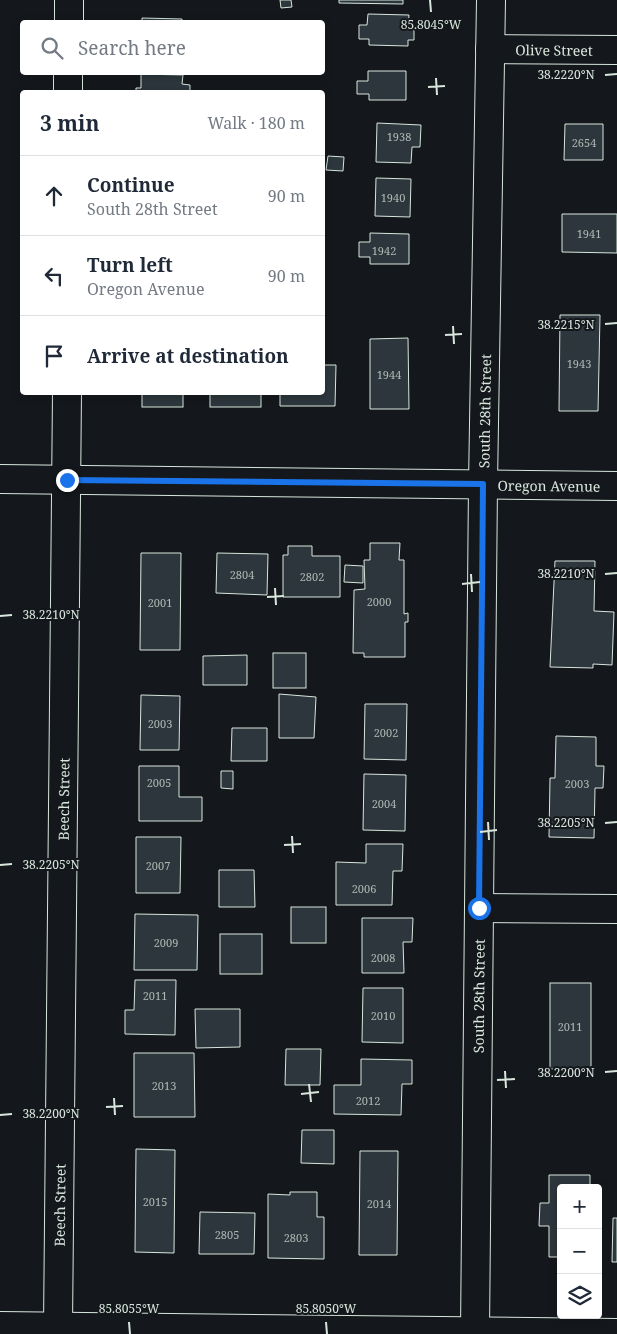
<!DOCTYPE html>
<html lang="en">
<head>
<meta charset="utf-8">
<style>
  :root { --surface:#fff; --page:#f6f6f7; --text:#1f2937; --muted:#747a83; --line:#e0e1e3 }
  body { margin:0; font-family:"Noto Serif",serif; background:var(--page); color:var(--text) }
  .controls { position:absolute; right:15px; bottom:15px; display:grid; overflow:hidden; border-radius:5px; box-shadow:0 2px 8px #0003 }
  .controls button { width:45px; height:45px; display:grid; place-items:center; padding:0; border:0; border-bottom:1px solid var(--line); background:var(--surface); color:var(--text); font:25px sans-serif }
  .stop { position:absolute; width:15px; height:15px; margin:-11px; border:4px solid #1a73e8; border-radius:50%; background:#fff }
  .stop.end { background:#1a73e8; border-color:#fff; box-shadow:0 1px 5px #0008 }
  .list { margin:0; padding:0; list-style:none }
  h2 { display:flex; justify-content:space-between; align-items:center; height:65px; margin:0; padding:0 20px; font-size:21px }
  h2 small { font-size:16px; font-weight:400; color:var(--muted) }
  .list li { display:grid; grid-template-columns:32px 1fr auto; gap:15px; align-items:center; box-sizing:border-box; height:80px; padding:0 20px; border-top:1px solid var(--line) }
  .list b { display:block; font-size:19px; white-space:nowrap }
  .list p { margin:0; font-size:16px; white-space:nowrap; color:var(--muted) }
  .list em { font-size:16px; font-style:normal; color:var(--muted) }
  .icon { flex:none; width:28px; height:28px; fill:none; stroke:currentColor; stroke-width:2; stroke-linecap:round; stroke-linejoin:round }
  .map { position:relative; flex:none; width:617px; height:1334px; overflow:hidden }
  .search { position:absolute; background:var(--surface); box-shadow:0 2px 8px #0003; left:20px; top:20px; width:305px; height:55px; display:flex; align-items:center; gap:12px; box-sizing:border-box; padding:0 18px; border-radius:5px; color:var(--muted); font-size:19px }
  .panel { position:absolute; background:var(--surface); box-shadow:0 2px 8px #0003; left:20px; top:90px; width:305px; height:305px; border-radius:5px }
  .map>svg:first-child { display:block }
  .building { fill:#2c363c; stroke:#d8e6dc }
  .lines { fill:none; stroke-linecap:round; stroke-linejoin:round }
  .minor-casing { stroke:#d8e6dc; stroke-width:30 }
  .minor { stroke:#14181c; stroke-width:28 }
  .route { stroke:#1a73e8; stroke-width:6 }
  .ticks { fill:none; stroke:#d8e6dc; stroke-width:2 }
  .labels { text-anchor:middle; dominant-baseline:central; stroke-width:4; stroke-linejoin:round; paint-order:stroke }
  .number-label { font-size:11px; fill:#adbab4 }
  .street-label { font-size:14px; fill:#d8e6dc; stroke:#14181c }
  .ticks-label { font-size:12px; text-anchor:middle; fill:#d8e6dc; stroke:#14181c; stroke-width:4; stroke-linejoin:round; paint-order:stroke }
</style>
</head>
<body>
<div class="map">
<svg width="617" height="1334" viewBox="0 0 617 1334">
  <rect width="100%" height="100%" fill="#14181c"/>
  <g class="building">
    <path d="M280,0H291L292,7L281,8Z"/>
    <path d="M339,0H403V4L339,3Z"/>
    <path d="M368,14L409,15L408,29H414V40H408V46L369,45V39H359V25H367Z"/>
    <path d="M142,18L182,19V22H142Z"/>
    <path d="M368,71H406V100H369V94H357V81H368Z"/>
    <path d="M141,74L183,75L182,84L190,85V92H136V88H141Z"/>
    <path d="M377,123L421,125L420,147H412L411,163L376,162Z"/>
    <path d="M565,124H603V160H564Z"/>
    <path d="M328,156L344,157L343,171L326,170Z"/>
    <path d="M376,178L411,179L410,217L375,216Z"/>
    <path d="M562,214H617V253L562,252Z"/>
    <path d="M370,233L409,234V264H370V257H359V242H370Z"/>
    <path d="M560,315H600L598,411H559Z"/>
    <path d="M408,338L409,409H370V339Z"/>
    <path d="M322,365H336L335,406H280V392H322Z"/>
    <rect x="142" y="392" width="41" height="15"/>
    <rect x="210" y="392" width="51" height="15"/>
    <path d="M370,543H400L399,560H404V614L408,613V622H405V657H364V653H353L354,590L365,589L364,560H370Z"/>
    <path d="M288,546H312V556H340V597H283V555H288Z"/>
    <path d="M141,553H181L180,650H140Z"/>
    <path d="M217,553L268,554L267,595L216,593Z"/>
    <path d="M555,561H595L594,611L614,612L612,665L593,664V668L550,667Z"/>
    <path d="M345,565L363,566V583L344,582Z"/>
    <rect x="273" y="653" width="33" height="35"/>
    <path d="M247,655V685H203V656Z"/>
    <path d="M279,694L316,697L314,738H279Z"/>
    <path d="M141,695L180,696L179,750H140Z"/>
    <path d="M365,704H407L406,760L364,759Z"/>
    <path d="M232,728H267V761H231Z"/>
    <path d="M556,736L596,737V766H604L603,788H595L594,838L549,837L550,778H555Z"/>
    <path d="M139,766H179V797H202V821H139Z"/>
    <path d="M221,771H233V789L221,788Z"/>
    <path d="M364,774L406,775L405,831L363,830Z"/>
    <path d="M136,837H181L180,893H136Z"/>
    <path d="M366,844H403L402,871H393L392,905H336V862L366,863Z"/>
    <path d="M219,870H254L255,907H219Z"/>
    <rect x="291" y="907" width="35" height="36"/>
    <path d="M135,914L198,915L197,970H134Z"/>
    <path d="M362,918H413L412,942H403L404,973H362Z"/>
    <rect x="220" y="934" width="42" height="40"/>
    <path d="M135,980H176L175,1035L125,1034V1010H134Z"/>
    <rect x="550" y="983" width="41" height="86"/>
    <path d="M363,988H403V1043L362,1042Z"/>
    <path d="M195,1009H240V1047L196,1048Z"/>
    <path d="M286,1049H321L320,1085H285Z"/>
    <path d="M134,1053H194L195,1117H134Z"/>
    <path d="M361,1059L412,1060V1084H402L401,1115L334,1114V1085H361Z"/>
    <path d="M302,1130H334V1164L301,1163Z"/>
    <path d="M136,1149L175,1150L174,1253L135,1252Z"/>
    <path d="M360,1151H398L397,1255H359Z"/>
    <path d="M549,1175H590V1188H561V1257H549V1226H539L540,1203H549Z"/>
    <path d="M290,1192H317V1217H324V1259L268,1258V1194L290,1195Z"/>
    <path d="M200,1212L255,1213L254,1254H199Z"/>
    <path d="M613,1218H617V1262H612Z"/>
  </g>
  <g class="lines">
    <g class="minor-casing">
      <g id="minor">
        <path d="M69,22V0"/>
        <path id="s1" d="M490,49L617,50"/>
        <path d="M68,92V72"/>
        <path id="s2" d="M0,479L617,486"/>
        <path d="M479,908L617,909"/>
        <path d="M0,1326L617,1333"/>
        <path id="s3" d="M58,1327L67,392"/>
        <path id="s4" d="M475,1332L483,484L491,0"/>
      </g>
    </g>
    <use href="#minor" class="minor"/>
  </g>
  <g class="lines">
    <path class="route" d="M67,480L483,484L479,908"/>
  </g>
  <path class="ticks" d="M430,0L431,12M605,75L617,74M436,78L437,95M428,87L445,86M605,324L617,323M453,326L454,344M445,335L462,334M471,574L472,592M605,574L617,573M462,584L480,582M275,588L276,605M267,597L284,596M0,616L12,615M488,822L489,840M605,823L617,822M480,832L497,830M292,836L293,853M284,845L301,844M0,865L12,864M505,1071L506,1088M605,1072L617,1071M497,1080L515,1079M309,1084L311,1102M301,1094L319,1092M114,1098L115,1115M106,1107L123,1106M0,1115L12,1114M129,1322L130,1334M326,1322L327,1334"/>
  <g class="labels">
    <g class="number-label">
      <text x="399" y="136">1938</text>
      <text x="584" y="142">2654</text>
      <text x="393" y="197">1940</text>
      <text x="589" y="233">1941</text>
      <text x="384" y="250">1942</text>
      <text x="579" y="363">1943</text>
      <text x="389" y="374">1944</text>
      <text x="242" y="574">2804</text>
      <text x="312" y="576">2802</text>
      <text x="379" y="601">2000</text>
      <text x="160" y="602">2001</text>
      <text x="160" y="723">2003</text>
      <text x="386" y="732">2002</text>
      <text x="159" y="782">2005</text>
      <text x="577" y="783">2003</text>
      <text x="384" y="803">2004</text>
      <text x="158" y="865">2007</text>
      <text x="364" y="888">2006</text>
      <text x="166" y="942">2009</text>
      <text x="383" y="957">2008</text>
      <text x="155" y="995">2011</text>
      <text x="383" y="1015">2010</text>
      <text x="570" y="1026">2011</text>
      <text x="164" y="1085">2013</text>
      <text x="368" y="1100">2012</text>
      <text x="155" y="1201">2015</text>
      <text x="379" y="1203">2014</text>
      <text x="227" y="1234">2805</text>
      <text x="296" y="1237">2803</text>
    </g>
    <g class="street-label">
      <text stroke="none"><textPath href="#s1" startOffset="64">Olive Street</textPath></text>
      <text stroke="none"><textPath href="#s4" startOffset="921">South 28th Street</textPath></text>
      <text stroke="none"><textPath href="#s2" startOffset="549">Oregon Avenue</textPath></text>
      <text stroke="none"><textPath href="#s3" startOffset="528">Beech Street</textPath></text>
      <text stroke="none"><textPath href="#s4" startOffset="336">South 28th Street</textPath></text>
      <text stroke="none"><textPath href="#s3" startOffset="122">Beech Street</textPath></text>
    </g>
  </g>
  <g class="ticks-label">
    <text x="431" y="29">85.8045°W</text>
    <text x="566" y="79">38.2220°N</text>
    <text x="566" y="329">38.2215°N</text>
    <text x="566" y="578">38.2210°N</text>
    <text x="51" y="619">38.2210°N</text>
    <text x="566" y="827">38.2205°N</text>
    <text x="51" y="869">38.2205°N</text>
    <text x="566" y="1077">38.2200°N</text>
    <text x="51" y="1118">38.2200°N</text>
    <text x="129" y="1313">85.8055°W</text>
    <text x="326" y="1313">85.8050°W</text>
  </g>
</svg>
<div class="controls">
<button>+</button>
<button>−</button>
<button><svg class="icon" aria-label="layers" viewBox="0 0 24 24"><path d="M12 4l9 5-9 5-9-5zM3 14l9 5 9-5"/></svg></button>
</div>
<div class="stop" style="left:479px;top:908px"></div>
<div class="stop end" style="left:67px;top:480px"></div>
<div class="search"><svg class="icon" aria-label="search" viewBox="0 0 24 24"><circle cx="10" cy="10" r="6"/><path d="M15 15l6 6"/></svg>Search here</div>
<section class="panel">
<h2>3 min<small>Walk · 180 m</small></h2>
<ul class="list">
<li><svg class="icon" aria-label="ahead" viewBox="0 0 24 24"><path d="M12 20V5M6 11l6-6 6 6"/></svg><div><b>Continue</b><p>South 28th Street</p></div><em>90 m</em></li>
<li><svg class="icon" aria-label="left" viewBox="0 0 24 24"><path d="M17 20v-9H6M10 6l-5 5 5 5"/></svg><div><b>Turn left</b><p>Oregon Avenue</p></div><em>90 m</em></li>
<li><svg class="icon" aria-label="arrive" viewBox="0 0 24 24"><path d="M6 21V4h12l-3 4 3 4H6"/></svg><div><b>Arrive at destination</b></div></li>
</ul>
</section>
</div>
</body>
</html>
